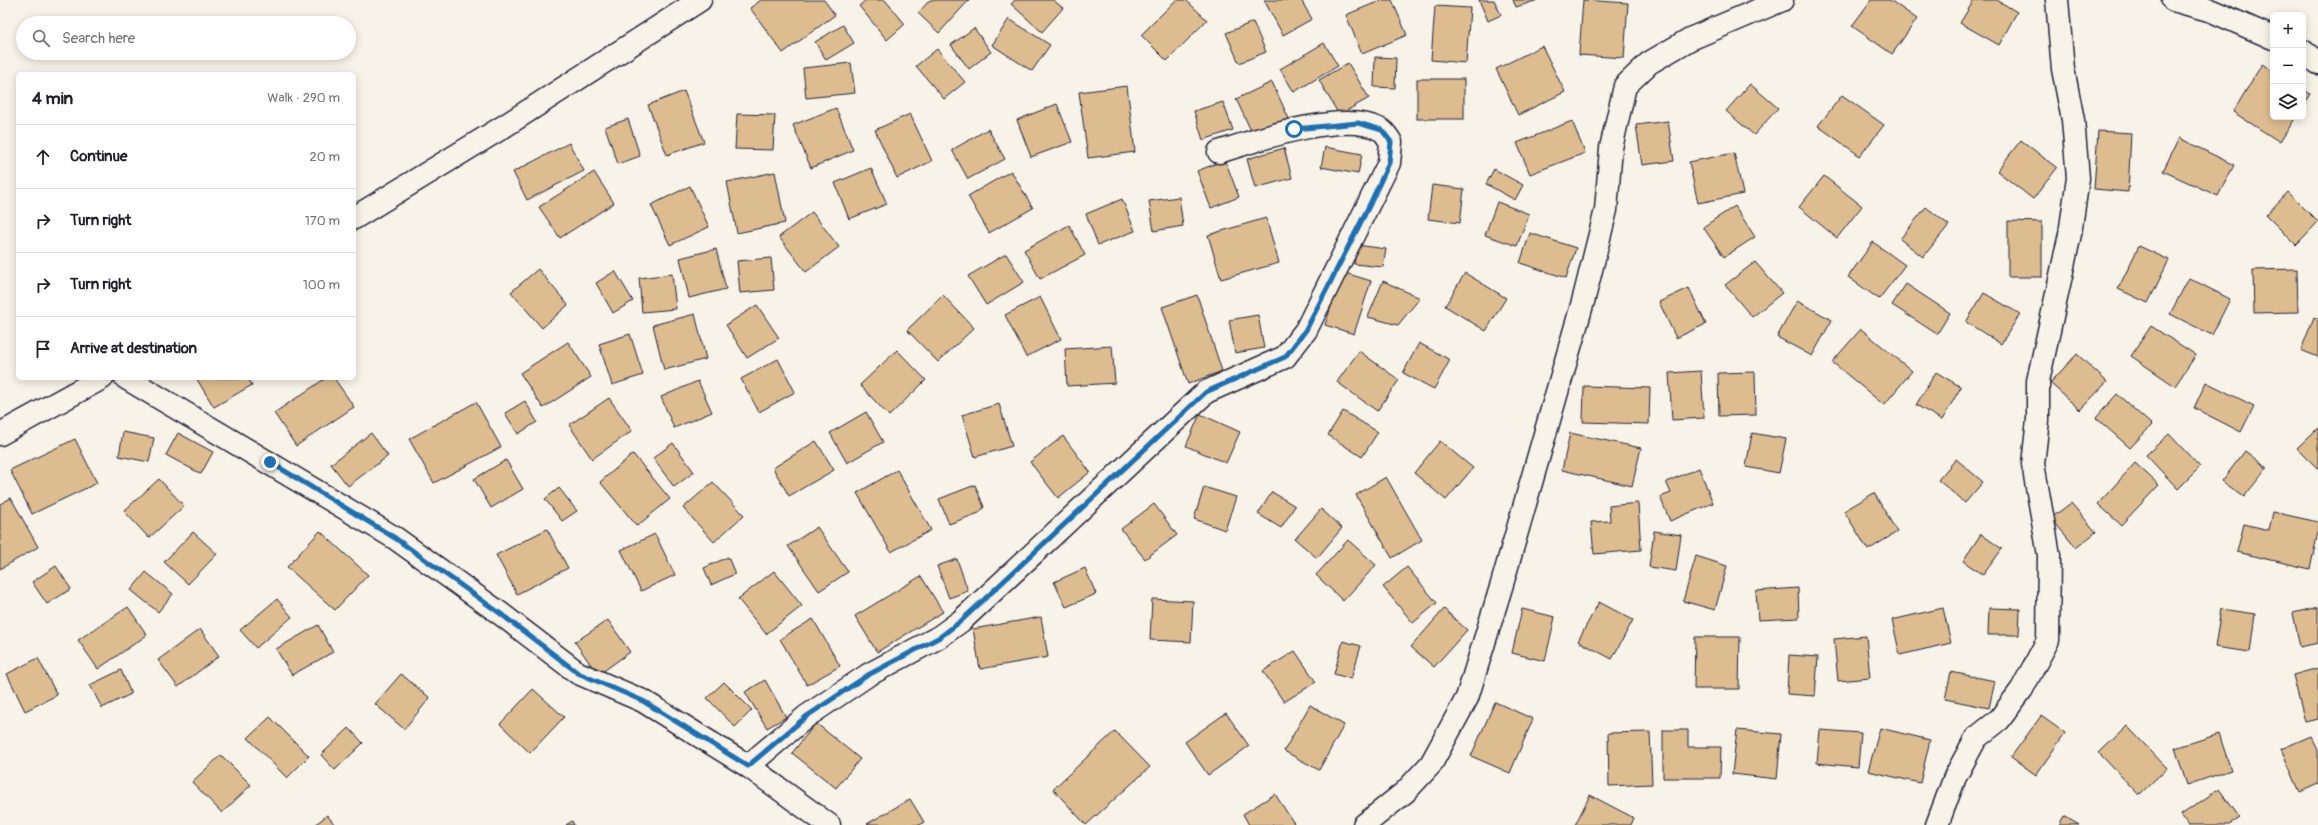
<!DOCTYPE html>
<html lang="en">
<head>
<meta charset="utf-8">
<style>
  :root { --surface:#fff; --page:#f2f2f2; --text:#202124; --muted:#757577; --line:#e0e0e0 }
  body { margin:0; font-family:Pangolin,sans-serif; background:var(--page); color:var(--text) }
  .controls { position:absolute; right:12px; top:12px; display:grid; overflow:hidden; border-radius:6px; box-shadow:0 2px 10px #0003 }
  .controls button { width:36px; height:36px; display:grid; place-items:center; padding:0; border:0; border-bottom:1px solid var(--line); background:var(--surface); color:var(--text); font:20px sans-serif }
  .stop { position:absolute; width:12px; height:12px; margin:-9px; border:3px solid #1f6fb2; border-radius:50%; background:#fff }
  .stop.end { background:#1f6fb2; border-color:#fff; box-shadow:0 1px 4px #0008 }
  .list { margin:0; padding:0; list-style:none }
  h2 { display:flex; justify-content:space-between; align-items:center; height:52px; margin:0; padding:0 16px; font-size:17px }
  h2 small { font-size:13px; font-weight:400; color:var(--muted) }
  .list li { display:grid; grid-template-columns:26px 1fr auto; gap:12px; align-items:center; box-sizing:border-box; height:64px; padding:0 16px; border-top:1px solid var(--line) }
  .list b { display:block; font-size:15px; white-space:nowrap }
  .list em { font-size:13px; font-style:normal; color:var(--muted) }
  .icon { flex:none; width:22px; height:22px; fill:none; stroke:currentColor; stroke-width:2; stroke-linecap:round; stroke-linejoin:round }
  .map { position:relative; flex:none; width:2318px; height:825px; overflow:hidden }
  .search { position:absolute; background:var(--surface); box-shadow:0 2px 10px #0003; left:16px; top:16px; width:340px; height:44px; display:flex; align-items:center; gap:10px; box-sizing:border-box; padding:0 14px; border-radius:22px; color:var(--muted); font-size:15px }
  .panel { position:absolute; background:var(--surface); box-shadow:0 2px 10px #0003; left:16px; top:72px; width:340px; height:308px; border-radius:6px }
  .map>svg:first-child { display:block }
  .building { fill:#ddbc90; stroke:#22223b }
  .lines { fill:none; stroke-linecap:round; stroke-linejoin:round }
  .street-casing { stroke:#22223b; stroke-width:25 }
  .street { stroke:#f7f3e8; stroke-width:22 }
  .route { stroke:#1f6fb2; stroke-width:5 }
</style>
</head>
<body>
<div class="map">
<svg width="2318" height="825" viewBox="0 0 2318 825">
  <rect width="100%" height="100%" fill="#f7f3e8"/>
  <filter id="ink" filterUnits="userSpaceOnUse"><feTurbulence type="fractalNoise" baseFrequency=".025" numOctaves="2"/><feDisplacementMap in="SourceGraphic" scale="8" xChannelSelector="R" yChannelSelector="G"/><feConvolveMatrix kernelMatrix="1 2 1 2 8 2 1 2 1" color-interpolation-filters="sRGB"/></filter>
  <g filter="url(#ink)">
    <g class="building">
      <path d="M761,0H824L835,15L783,53L750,8Z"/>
      <path d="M866,0H885L905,24L887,40L859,6Z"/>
      <path d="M930,0H969L939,33L918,13Z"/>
      <path d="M1015,0H1053L1063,8L1042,32L1011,4Z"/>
      <path d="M1176,0H1186L1207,20L1167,61L1141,35Z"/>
      <path d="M1264,0H1301L1312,19L1283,35Z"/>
      <path d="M1382,0H1392L1407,35L1362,54L1346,15Z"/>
      <path d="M1479,0H1494L1501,15L1488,21Z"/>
      <path d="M1513,0H1538L1516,7Z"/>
      <path d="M1583,0L1628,3L1624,58L1579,55Z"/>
      <path d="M1871,0H1890L1917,19L1892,54L1852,26Z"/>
      <path d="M1974,0H1997L2017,12L1999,45L1960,23Z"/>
      <path d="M1435,6L1470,8L1466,63L1431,60Z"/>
      <path d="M1009,19L1050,45L1032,71L992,45Z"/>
      <path d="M1253,22L1266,52L1239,63L1226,33Z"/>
      <path d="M843,25L854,43L826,60L815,42Z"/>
      <path d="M974,28L991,52L969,69L951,45Z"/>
      <path d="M1324,43L1338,66L1294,92L1280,69Z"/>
      <path d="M1542,46L1565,92L1518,115L1496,69Z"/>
      <path d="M937,49L965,82L944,99L916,66Z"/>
      <path d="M1375,57L1396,58L1395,88L1374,87Z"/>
      <path d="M851,63L855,93L806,98L803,68Z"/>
      <path d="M1348,63L1369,98L1339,115L1319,80Z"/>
      <path d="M2262,64L2273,71V117H2296L2280,142L2233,112Z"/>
      <rect x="1417" y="79" width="47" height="40"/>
      <path d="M1272,82L1290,121L1254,137L1236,99Z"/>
      <path d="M1750,84L1778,108L1754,135L1726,111Z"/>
      <path d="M1127,86L1135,152L1088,158L1079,92Z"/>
      <path d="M2303,89L2310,94L2303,105Z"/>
      <path d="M684,91L704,142L667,155L648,105Z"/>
      <path d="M1842,95L1884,125L1860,156L1818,126Z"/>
      <path d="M1223,102L1233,130L1203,140L1194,111Z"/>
      <path d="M1057,104L1072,142L1031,157L1017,120Z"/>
      <path d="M836,108L853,150L811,168L793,125Z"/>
      <path d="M737,114L775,115L773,150L735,149Z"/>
      <path d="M910,114L932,161L897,178L875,130Z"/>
      <path d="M628,119L640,156L618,164L605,127Z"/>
      <path d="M1572,121L1585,153L1530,174L1517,143Z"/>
      <path d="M1668,121L1674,161L1642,165L1636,125Z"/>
      <path d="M988,129L1005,159L968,179L952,150Z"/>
      <path d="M2098,131L2131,133L2128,192L2094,189Z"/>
      <path d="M2179,138L2234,165L2218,196L2163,171Z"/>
      <path d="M2021,140L2057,168L2033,199L1997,171Z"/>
      <path d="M569,143L584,171L527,200L513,172Z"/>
      <path d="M1325,147L1362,154L1358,174L1321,167Z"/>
      <path d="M1284,148L1292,178L1255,188L1247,159Z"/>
      <path d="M1734,153L1743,194L1698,203L1689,162Z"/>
      <path d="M1225,160L1239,197L1211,208L1197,171Z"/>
      <path d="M871,168L887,204L849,219L835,183Z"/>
      <path d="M1494,169L1523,185L1515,200L1486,184Z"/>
      <path d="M1011,171L1033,208L989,233L968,196Z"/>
      <path d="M594,172L614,203L560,238L539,207Z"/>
      <path d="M775,172L785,223L737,233L727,182Z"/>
      <path d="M1824,176L1862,206L1837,238L1799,207Z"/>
      <path d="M1432,185L1464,189L1460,223L1428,219Z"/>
      <path d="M690,186L709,227L670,245L651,205Z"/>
      <path d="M2288,192L2318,222L2296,245L2266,215Z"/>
      <path d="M1179,197L1183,226L1154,231L1149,201Z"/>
      <path d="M1122,199L1135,231L1098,245L1086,214Z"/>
      <path d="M1497,202L1529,214L1517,246L1485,235Z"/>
      <path d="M1735,206L1755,237L1724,257L1703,227Z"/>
      <path d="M1926,207L1949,225L1923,257L1900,239Z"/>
      <path d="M812,212L839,247L806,272L779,237Z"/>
      <path d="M1266,218L1279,263L1221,279L1208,235Z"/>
      <path d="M2008,221L2042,222V277H2008Z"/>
      <path d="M1069,225L1085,255L1040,279L1024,250Z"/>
      <path d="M1530,233L1576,248L1566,278L1520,263Z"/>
      <path d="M1873,242L1905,265L1879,299L1848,277Z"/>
      <path d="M1357,245L1386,249L1383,267L1354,264Z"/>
      <path d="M2139,246L2169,260L2148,303L2118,289Z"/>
      <path d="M716,249L726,289L689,298L680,258Z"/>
      <path d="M1006,254L1024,282L986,305L968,276Z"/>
      <path d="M771,258L774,290L740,293L737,261Z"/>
      <path d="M1755,262L1782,293L1752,317L1725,285Z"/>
      <path d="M538,269L568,305L542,328L511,292Z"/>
      <path d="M2297,269L2298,312L2254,313L2253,270Z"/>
      <path d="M615,271L633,301L613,313L596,283Z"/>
      <path d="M1342,272L1371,281L1354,334L1325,325Z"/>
      <path d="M1465,273L1506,298L1486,331L1445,306Z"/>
      <path d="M672,274L676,309L642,312L639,278Z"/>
      <path d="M2189,278L2230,299L2212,335L2170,314Z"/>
      <path d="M1383,281L1420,298L1398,325L1368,317Z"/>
      <path d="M1906,284L1950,313L1937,334L1892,305Z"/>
      <path d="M1689,288L1706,324L1676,338L1659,302Z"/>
      <path d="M1984,293L2020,314L2001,344L1966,322Z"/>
      <path d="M943,295L974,328L938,362L907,330Z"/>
      <path d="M1197,295L1222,371L1188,384L1162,307Z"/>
      <path d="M1040,297L1061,339L1026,357L1005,315Z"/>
      <path d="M1797,301L1832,320L1812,356L1777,337Z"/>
      <path d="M757,305L779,338L747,358L726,325Z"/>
      <path d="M695,314L706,359L664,370L653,325Z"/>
      <path d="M1258,315L1264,348L1235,353L1229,320Z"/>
      <path d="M2314,317L2318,319V357L2301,350Z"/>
      <path d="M2151,326L2196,355L2175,386L2131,356Z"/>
      <path d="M1861,329L1912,371L1884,405L1832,362Z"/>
      <path d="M630,334L643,375L612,385L599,344Z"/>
      <path d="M568,342L591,377L543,408L520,373Z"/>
      <path d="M1419,343L1450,360L1434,389L1403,373Z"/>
      <path d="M1112,346L1115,383L1067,386L1065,349Z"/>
      <path d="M897,350L926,380L889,416L860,385Z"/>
      <path d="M1359,351L1399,380L1377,411L1337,382Z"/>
      <path d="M2077,354L2107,382L2080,410L2050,383Z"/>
      <path d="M778,359L795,392L759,412L741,379Z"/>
      <path d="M1701,371L1704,418L1672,420L1669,373Z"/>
      <path d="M1755,372L1756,415L1719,416L1718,373Z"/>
      <path d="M1936,372L1961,387L1942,420L1916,405Z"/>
      <path d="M196,378H248L252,385L214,407Z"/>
      <path d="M326,378H334L354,407L296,446L274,413Z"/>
      <path d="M698,381L712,412L674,428L661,397Z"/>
      <path d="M2206,382L2254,406L2241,432L2194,408Z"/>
      <path d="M1584,386L1650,388L1649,424L1583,422Z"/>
      <path d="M2117,394L2152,425L2130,448L2096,418Z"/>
      <path d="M609,398L632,431L592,459L569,425Z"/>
      <path d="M525,401L537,422L518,434L505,413Z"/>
      <path d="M476,402L501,447L434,483L409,439Z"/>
      <path d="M999,404L1012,446L975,457L962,415Z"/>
      <path d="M1343,411L1378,432L1362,457L1328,435Z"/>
      <path d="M866,412L883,442L847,463L830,433Z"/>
      <path d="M1200,414L1240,432L1226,463L1186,446Z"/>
      <path d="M2318,428V469L2297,448Z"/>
      <path d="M123,432L154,438L149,462L119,456Z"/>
      <path d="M178,433L213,452L201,474L166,455Z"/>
      <path d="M371,433L388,456L348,486L331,464Z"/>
      <path d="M1570,433L1641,448L1632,486L1562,470Z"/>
      <path d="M1752,433L1786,439L1779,473L1746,467Z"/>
      <path d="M2169,434L2200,467L2178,489L2146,455Z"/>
      <path d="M1063,436L1090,472L1058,498L1030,462Z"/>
      <path d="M75,439L97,483L32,514L10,470Z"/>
      <path d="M816,441L834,470L789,496L773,468Z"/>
      <path d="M1440,441L1473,468L1446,500L1414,473Z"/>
      <path d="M673,443L694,472L674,487L653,458Z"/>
      <path d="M2245,451L2267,468L2244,497L2222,481Z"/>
      <path d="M633,454L670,499L637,526L600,482Z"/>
      <path d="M1956,459L1983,482L1965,503L1938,480Z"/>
      <path d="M506,460L523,489L491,508L474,479Z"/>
      <path d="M2135,463L2159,485L2121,525L2098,504Z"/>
      <path d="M1699,468L1713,503L1670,521L1660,497L1671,493L1666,482Z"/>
      <path d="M897,470L931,530L891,552L857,493Z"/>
      <path d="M1386,477L1422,540L1392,558L1356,495Z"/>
      <path d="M159,479L184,506L149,538L124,511Z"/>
      <path d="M713,482L744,515L714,542L683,508Z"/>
      <path d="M975,485L984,507L979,513L949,524L939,499Z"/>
      <path d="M1204,487L1236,497L1225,530L1194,519Z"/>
      <path d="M559,488L577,511L562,521L545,499Z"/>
      <path d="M1272,492L1295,506L1281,528L1258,514Z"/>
      <path d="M1874,493L1897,532L1868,550L1844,511Z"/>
      <path d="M11,498L38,547L0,569V504Z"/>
      <path d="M1638,503L1641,550L1594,554L1591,522L1610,521L1609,506Z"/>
      <path d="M2071,503L2096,532L2076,548L2051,518Z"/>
      <path d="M1154,504L1177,535L1145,559L1121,529Z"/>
      <path d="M1321,509L1342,528L1317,558L1295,539Z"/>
      <path d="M2273,512L2318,522V532L2310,569L2237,552L2244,524L2269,530Z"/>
      <path d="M817,527L848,572L819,591L788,546Z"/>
      <path d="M547,529L568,568L517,594L496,555Z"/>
      <path d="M320,531L368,575L335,610L287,567Z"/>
      <path d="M1654,531L1681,535L1676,571L1649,567Z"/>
      <path d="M193,532L217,554L188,584L164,562Z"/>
      <path d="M655,534L675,575L641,591L621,550Z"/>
      <path d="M1981,534L2002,549L1983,575L1963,561Z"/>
      <path d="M1348,540L1376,565L1343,601L1316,575Z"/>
      <path d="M1696,556L1727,566L1715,610L1683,601Z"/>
      <path d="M728,557L735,574L711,585L704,568Z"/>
      <path d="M957,559L968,591L949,598L937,566Z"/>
      <path d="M56,566L71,589L47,604L32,582Z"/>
      <path d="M1407,567L1437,603L1413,623L1383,587Z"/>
      <path d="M1085,568L1096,594L1066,607L1054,582Z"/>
      <path d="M774,571L802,606L766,634L738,599Z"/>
      <path d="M146,572L173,594L158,612L131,590Z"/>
      <path d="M921,576L943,612L877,652L855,616Z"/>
      <path d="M1798,588L1799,618L1758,620L1756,591Z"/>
      <path d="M277,599L292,617L256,648L240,630Z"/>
      <path d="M1152,599L1193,601L1191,642L1150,640Z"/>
      <path d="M1599,602L1633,620L1612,659L1578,641Z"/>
      <path d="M128,607L147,635L98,669L78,640Z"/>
      <path d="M2318,607V643L2300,647L2293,613Z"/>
      <path d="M1943,608L1951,643L1900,655L1892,620Z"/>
      <path d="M1989,608L2020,609L2019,635H1988Z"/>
      <path d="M1444,609L1467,630L1434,667L1411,647Z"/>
      <path d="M1522,609L1555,617L1545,661L1512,653Z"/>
      <path d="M2221,609L2255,614L2250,652L2215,647Z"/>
      <path d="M1041,617L1048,657L980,669L973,629Z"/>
      <path d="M813,619L840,666L807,685L780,639Z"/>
      <path d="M608,620L630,652L598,675L575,642Z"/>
      <path d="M318,625L333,652L292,675L276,649Z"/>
      <path d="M200,629L219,656L178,687L158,660Z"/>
      <path d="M1866,636L1870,678L1838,681L1834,639Z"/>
      <path d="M1695,637H1740L1739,689H1694Z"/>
      <path d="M1343,641L1361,646L1351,679L1334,674Z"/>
      <path d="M1295,651L1316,682L1284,702L1263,671Z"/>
      <path d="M1789,655L1818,657L1815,696L1787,694Z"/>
      <path d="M38,658L57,695L25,711L7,674Z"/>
      <path d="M2318,668V719L2305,722L2293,675Z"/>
      <path d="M121,670L131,694L102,708L90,685Z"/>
      <path d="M1951,672L1995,681L1989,708L1945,699Z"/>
      <path d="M401,674L430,698L404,729L375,704Z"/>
      <path d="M765,680L786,717L767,728L745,692Z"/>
      <path d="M724,682L752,710L735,727L707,698Z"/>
      <path d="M533,689L564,717L530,753L500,724Z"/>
      <path d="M1495,702L1533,719L1510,773L1471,756Z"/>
      <path d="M1310,705L1344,725L1319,770L1284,751Z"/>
      <path d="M1226,713L1249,746L1208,775L1185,742Z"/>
      <path d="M2041,716L2065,733L2036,775L2011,757Z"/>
      <path d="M270,717L309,756L287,778L248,738Z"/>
      <path d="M816,723L860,759L836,788L792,753Z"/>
      <path d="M2127,726L2167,768L2139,795L2099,753Z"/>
      <path d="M349,728L363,743L335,770L321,755Z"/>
      <path d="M1880,728L1930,740L1920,783L1868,771Z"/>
      <path d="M1663,730H1688V747H1721L1720,778H1663Z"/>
      <path d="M1737,730L1781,734L1777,779L1732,774Z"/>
      <path d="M1820,730L1861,733L1858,767L1817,763Z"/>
      <path d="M1115,731L1150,767L1086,825L1053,789Z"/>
      <path d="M1650,732L1652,784L1609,786L1608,733Z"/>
      <path d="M2219,734L2231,770L2187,785L2175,748Z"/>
      <path d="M2311,736L2318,750V784L2300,792L2281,749Z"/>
      <path d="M221,755L251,785L222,813L192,782Z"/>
      <path d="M2219,789L2240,818L2229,825H2188L2181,815Z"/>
      <path d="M1275,794L1295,825H1249L1243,814Z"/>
      <path d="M1590,795L1634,818L1631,825H1575Z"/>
      <path d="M910,799L924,822L920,825L867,824Z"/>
      <path d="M327,815L335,825H315Z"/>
      <path d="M2064,816L2079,825H2059Z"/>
      <path d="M572,821L574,825H566Z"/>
    </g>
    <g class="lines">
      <g class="street-casing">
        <g id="street">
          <path d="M2173,0L2212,11L2273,38"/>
          <path d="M2303,51L2318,63"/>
          <path d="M354,218L503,127L700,0"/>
          <path d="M126,378L395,538L501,614L578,673L643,701L748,766L829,825"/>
          <path d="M0,434L102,378"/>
          <path d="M748,766L807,716L868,675L939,637L961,621L1206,392L1285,357L1306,330L1389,163L1391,142C1388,138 1385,132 1381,130C1345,109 1256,140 1219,152"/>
          <path d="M1364,825L1405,792L1431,764L1467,698L1502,584L1584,298L1606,210L1611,148L1625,86L1649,63L1690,39L1782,0"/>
          <path d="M1937,825L1955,777L1976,738L1999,720L2022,689L2048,640L2049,555L2033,464L2038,420V381L2070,234L2078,178L2073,120L2063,69L2057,0"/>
        </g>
      </g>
      <use href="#street" class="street"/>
    </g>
  </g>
  <g class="lines" filter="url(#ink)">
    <path class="route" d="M270,462L395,538L501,614L578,673L643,701L748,766L807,716L868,675L940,637L961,621L1206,392L1285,357L1306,330L1370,204L1389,163L1391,142L1382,130L1358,123L1294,129"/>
  </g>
</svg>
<div class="controls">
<button>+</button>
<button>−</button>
<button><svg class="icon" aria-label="layers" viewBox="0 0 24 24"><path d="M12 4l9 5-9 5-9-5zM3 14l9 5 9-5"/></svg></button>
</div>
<div class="stop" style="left:1294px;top:129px"></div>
<div class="stop end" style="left:270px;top:462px"></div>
<div class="search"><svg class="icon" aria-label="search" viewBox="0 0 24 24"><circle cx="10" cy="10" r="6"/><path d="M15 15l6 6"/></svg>Search here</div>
<section class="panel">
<h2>4 min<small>Walk · 290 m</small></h2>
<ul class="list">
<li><svg class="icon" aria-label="ahead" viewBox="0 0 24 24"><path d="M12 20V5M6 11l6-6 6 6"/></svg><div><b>Continue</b></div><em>20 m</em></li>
<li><svg class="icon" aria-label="right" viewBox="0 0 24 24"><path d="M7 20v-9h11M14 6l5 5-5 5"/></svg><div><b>Turn right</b></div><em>170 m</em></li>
<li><svg class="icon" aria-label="right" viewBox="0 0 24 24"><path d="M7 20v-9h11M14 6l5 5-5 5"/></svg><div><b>Turn right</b></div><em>100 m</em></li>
<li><svg class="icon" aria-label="arrive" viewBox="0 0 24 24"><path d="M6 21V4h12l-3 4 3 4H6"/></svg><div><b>Arrive at destination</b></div></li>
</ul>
</section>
</div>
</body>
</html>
